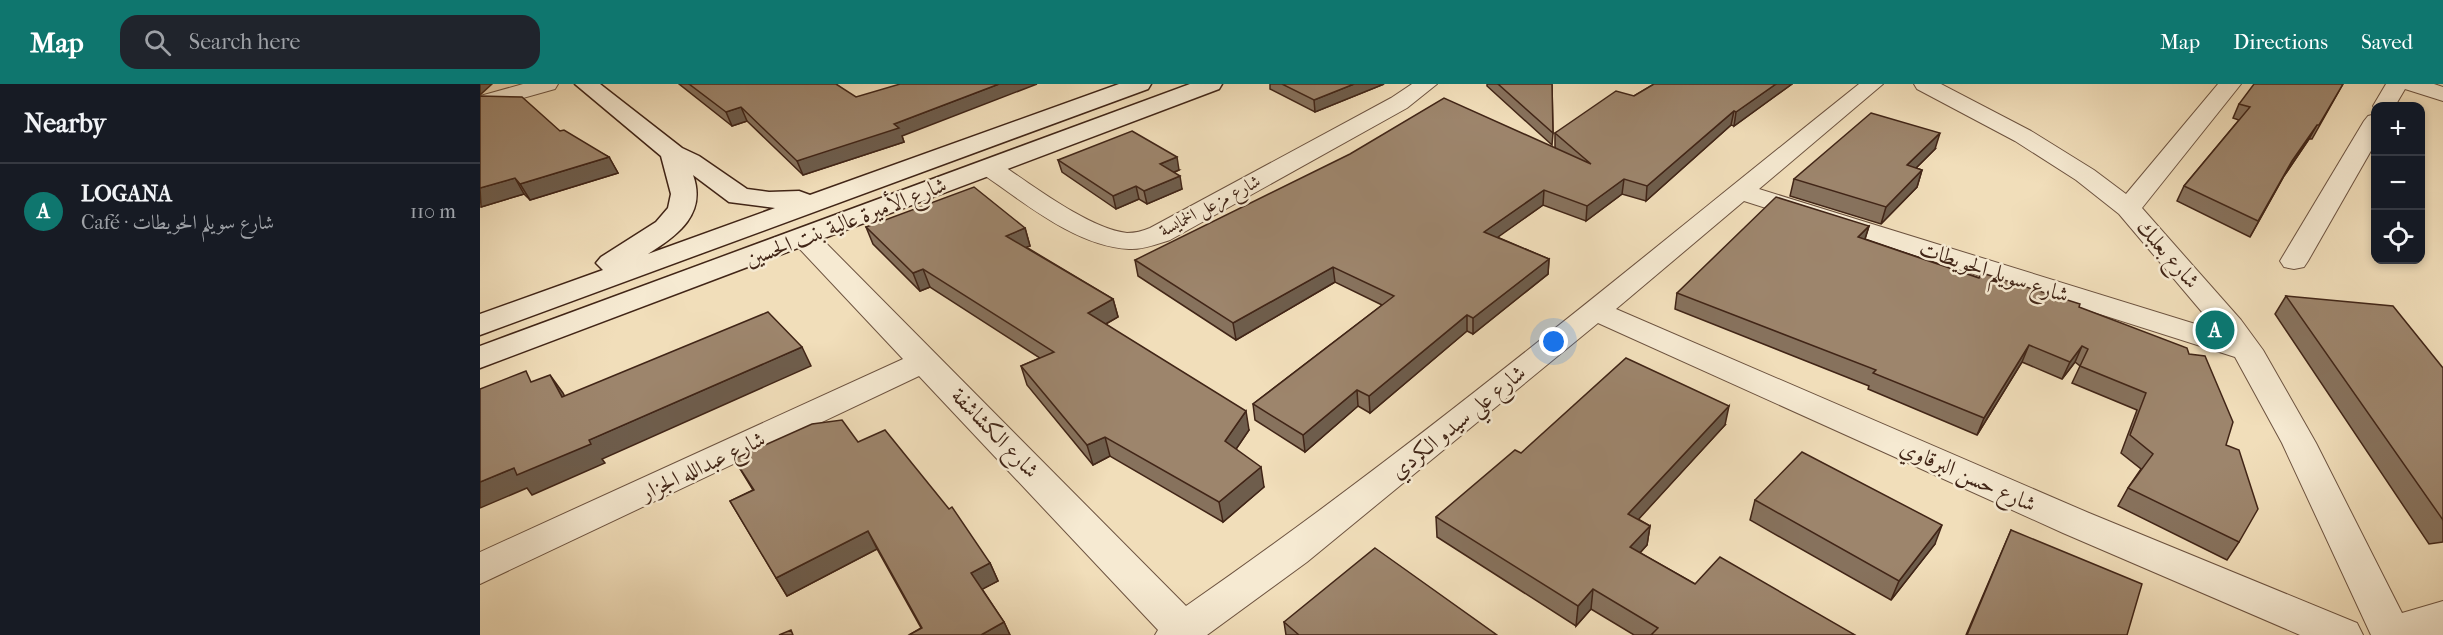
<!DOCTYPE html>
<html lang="en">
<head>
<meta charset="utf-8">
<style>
  :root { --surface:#171b24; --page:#20242c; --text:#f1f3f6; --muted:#9ea1a6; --line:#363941; --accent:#0f766e }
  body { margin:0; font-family:"IM FELL French Canon",Amiri,serif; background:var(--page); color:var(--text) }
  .controls { position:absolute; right:18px; top:18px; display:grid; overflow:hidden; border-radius:12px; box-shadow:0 3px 9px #0003 }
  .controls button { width:54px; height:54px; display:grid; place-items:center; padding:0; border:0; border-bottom:2px solid var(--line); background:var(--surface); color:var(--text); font:30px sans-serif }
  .you { position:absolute; left:1074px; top:258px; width:21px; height:21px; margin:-15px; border:4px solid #fff; border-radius:50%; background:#1a73e8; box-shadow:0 0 0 9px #1a73e833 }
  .badge { display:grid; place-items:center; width:39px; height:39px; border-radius:50%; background:var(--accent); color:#fff; font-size:20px; font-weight:700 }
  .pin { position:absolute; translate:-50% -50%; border:3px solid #fff; box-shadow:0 2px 6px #0006 }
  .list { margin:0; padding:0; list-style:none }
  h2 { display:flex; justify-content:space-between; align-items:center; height:78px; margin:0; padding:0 24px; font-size:26px }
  h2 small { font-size:20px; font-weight:400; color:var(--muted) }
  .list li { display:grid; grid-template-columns:39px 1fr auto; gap:18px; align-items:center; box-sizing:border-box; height:96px; padding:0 24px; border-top:2px solid var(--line) }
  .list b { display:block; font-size:22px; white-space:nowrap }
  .list p { margin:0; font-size:20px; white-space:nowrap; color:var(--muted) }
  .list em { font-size:20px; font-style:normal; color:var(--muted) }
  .icon { flex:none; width:33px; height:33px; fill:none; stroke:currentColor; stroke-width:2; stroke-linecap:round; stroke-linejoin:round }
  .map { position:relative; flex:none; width:1963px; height:551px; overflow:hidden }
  header { display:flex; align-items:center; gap:36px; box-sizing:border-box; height:84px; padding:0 30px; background:var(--accent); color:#fff }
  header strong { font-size:28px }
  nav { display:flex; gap:33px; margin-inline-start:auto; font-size:21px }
  .search { width:420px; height:54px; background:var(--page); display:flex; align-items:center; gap:15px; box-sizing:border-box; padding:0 21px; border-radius:18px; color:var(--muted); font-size:22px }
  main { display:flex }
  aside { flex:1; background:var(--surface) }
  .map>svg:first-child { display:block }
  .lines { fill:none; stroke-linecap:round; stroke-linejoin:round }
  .street-casing { stroke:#6d5340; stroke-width:2 }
  .secondary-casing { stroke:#412517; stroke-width:3 }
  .street { fill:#f6ead2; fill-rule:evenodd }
  .secondary { fill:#f6ead2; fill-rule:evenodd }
  .wall { fill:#87725d; stroke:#412517; stroke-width:1.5 }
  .shaded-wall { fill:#6e5d4c; stroke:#412517; stroke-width:1.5 }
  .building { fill:#9d856c; stroke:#412517; stroke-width:1.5 }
  .labels { text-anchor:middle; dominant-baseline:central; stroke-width:5; stroke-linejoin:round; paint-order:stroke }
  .far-street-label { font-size:18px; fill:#412517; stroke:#f6ead2 }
  .street-label { font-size:22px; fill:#412517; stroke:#f6ead2 }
</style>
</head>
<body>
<header>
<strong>Map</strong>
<div class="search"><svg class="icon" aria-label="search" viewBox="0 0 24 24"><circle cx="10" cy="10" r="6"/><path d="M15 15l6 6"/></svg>Search here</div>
<nav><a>Map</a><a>Directions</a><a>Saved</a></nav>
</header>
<main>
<aside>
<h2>Nearby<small></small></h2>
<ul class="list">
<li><span class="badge">A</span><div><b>LOGANA</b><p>Café · شارع سويلم الحويطات</p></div><em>110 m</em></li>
</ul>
</aside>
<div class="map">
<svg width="1963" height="551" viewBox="0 0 1963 551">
  <rect width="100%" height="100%" fill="#f1deba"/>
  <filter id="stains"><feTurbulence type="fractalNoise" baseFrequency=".00333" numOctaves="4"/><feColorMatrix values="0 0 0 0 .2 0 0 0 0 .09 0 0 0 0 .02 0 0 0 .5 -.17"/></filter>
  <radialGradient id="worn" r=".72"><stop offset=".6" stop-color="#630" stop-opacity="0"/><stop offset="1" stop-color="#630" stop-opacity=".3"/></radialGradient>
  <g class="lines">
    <g class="street-casing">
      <g id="street">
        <path d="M43,0H78L75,5L0,26V12Z"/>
        <path d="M932,0H957L927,24L690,156C677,160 662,166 649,165C595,162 544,118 501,89L498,84L501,79L510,77L519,79C551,100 609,145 647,149C655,149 663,147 670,144L911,14Z"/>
        <path d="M1379,0H1403L1279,105L1738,247L1639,130L1596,96L1535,57L1437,5L1434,0H1461L1551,47L1614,86L1646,110L1738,0H1761L1662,124L1761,236L1783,266L1836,359L1922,529L1963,517V551H1891L1802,359L1755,273L1264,117L1136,225L1609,429L1877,539L1883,551H1820L1583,449L1118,239L827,478L727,551H675L678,546L439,292L0,500V468L423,275L315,160L311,154L315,148L325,146L335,148L706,522C939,361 1157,177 1379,0Z"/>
        <path d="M1906,0H1954L1963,3V17L1925,5L1915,22H1896V26L1893,22Z"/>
        <path d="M1896,30V58L1828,177L1824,183L1814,185L1804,183L1800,177L1884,37L1888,32Z"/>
      </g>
    </g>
    <g class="secondary-casing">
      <g id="secondary">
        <path d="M95,0H120L202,64L219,72L267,105L289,108L319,107L330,111L639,0H671L668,5L0,251V230L123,186L116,179L121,173L176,138L188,124L191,110L181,72ZM213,91L249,118L295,124L168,170C198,151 227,130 213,91Z"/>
        <path d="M710,0H742L739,5L0,284V262Z"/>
      </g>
    </g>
    <use href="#street" class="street"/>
    <use href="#secondary" class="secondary"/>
  </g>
  <g class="wall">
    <path d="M199,0H356L422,52L424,58L323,91L267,37L252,42Z"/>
    <path d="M790,0H904L835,28L790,5Z"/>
    <path d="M1007,0H1072L1073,49L1072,61L1007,2Z"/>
    <path d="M1174,0H1312L1254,42L1251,41L1166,117L1142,110L1106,137L1063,121L1017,153L1069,175L1068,190L993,250L987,247L890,329L878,322L825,368L775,336L773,320L902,221L855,198L756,256L658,192L655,176L1076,65L1075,63V49L1154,12Z"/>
    <path d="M1863,0L1832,55H1829L1804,92L1770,153L1697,117L1704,102L1759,36L1753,34L1759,20Z"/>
    <path d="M80,47L129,73L138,89L50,116L44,110L1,123Z"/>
    <path d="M1455,65L1436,84L1442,86L1437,103L1401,140L1310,112L1314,95Z"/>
    <path d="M578,76L699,86L693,89L702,105L667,120L659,115L636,125L582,88Z"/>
    <path d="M1389,142L1385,155L1499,194L1599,223L1746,361L1759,458L1747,476L1638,422L1648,404L1661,385L1641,369L1657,326L1592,299L1600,282L1595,278L1582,295L1542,278L1497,351L1388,305L1389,302L1195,225L1197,209Z"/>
    <path d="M386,143L545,144L550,162L546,163L633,215L638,233L626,240L769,346L756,365L784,403L743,438L630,372L613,381L547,301L541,282L560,274L450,203L440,207L393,160Z"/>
    <path d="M1806,212L1963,284V458L1949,460L1795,230Z"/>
    <path d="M1245,341L1158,435L1170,442L1167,461L1160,469L1215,500L1375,551H1154L1111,525L1096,542L957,453L956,433L1041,369Z"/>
    <path d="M378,358L510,479L518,497L502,505L524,538L530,551H429L441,544L397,465L307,512L250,417L273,406L254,375Z"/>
    <path d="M1275,416L1455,460L1411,516L1270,436Z"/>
    <path d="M1531,446L1647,551H1486Z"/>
    <path d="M804,538L1017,551H806Z"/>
  </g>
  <g class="shaded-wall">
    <path d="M0,0H12L0,11Z"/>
    <path d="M519,0H557L422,52L424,58L323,91L317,77Z"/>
    <path d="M874,0H904L835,28L834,16Z"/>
    <path d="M1296,0H1312L1254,42L1256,28Z"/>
    <path d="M261,23L267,37L252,42L246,28Z"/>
    <path d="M1254,27L1251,41L1166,117L1167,102Z"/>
    <path d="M1837,41L1829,55L1804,92L1770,153L1812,77Z"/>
    <path d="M1460,49L1455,65L1422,98L1427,81Z"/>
    <path d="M129,73L138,89L50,116L40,100Z"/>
    <path d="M697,73L699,86L682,93L680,80Z"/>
    <path d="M1442,86L1437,103L1401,140L1406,123Z"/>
    <path d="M700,92L702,105L667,120L664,107Z"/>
    <path d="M35,94L44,110L1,123L0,104Z"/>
    <path d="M1144,95L1142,110L1106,137L1107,122Z"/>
    <path d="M656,102L659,115L636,125L633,112Z"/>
    <path d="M1064,106L1063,121L1004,163V148Z"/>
    <path d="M1389,142L1384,158L1378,153Z"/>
    <path d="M545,144L550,162L531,169L526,152Z"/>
    <path d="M1069,175L1068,190L993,250V234Z"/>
    <path d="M853,183L855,198L756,256L753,239Z"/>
    <path d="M443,185L450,203L440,207L433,189Z"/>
    <path d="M633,215L638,233L613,247L608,229Z"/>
    <path d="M987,231V247L890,329L889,312Z"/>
    <path d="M1549,261L1542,278L1497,351L1504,334Z"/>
    <path d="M1602,262L1595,278L1582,295L1590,278Z"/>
    <path d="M322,263L331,282L122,375L125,379L52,411L47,404L0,424V398L34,384L109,356Z"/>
    <path d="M70,291L83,309L95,332L82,313Z"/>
    <path d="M877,306L878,322L825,368L823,351Z"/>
    <path d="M1249,322L1245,341L1146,449L1148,430Z"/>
    <path d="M766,327L769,346L748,377L745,357Z"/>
    <path d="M625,353L630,372L613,381L607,361Z"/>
    <path d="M781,383L784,403L743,438L739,418Z"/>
    <path d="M1462,441L1455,460L1411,516L1419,497Z"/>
    <path d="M1170,442L1167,461L1147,483L1150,463Z"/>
    <path d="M388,447L397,465L307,512L296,494Z"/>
    <path d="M510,479L518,497L499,507L491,489Z"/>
    <path d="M1113,505L1111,525L1096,542L1098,522Z"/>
    <path d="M524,538L530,551H501Z"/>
  </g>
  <g class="building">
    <path d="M209,0H356L376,13L420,0H519L414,40L419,44L317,77L261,23L246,28Z"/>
    <path d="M802,0H874L834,16Z"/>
    <path d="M1018,0H1072L1073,49Z"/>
    <path d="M1174,0H1296L1256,28L1254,27L1167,102L1144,95L1107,122L1064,106L1004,148L1069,175L993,234L987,231L889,312L877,306L823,351L773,320L914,212L853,183L753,239L655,176L870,70L964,14L1111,80L1075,49L1136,7L1154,12Z"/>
    <path d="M1774,0H1863L1839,41H1837L1812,77L1778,137L1704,102L1770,23L1759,20Z"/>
    <path d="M0,12L42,13L80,47L84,46L129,73L40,100L35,94L0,104Z"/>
    <path d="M1391,29L1460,49L1427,81L1442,86L1406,123L1314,95Z"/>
    <path d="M652,47L697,73L680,80L700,92L664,107L656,102L633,112L578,76Z"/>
    <path d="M494,103L545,144L526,152L633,215L608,229L766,327L745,357L781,383L739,418L625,353L607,361L541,282L574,268L443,185L433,189L386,143Z"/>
    <path d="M1296,113L1389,142L1378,153L1499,194L1502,189L1600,220L1599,223L1707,264L1709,270L1725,272L1753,338L1746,361L1759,366L1778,425L1759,458L1648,404L1673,370L1650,351L1666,309L1600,282L1608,265L1602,262L1590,278L1549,261L1504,334L1393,289L1396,286L1197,209Z"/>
    <path d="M1806,212L1913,222L1963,284V436Z"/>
    <path d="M288,228L322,263L109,356L111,360L37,391L34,384L0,398V305L46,287L51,298L70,291L82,313Z"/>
    <path d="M1146,274L1249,322L1148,430L1170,442L1150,463L1215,500L1240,473L1375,551H1171L1178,544L1113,505L1098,522L956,433L1035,366L1041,369Z"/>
    <path d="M362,336L378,358L405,346L469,425L472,423L510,479L491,489L524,538L501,551H429L442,544L388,447L296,494L250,417L274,406L254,375L332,340Z"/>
    <path d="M1322,368L1462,441L1419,497L1275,416Z"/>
    <path d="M1531,446L1662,500L1647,551H1487Z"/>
    <path d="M895,464L1017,551H819L804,538Z"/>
    <path d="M311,546L313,551H299Z"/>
  </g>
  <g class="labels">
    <g class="far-street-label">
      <text transform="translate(730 122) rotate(-28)">شارع مزعل الخمايسة</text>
    </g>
    <g class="street-label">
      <text transform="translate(366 138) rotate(-21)">شارع الأميرة عالية بنت الحسين</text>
      <text transform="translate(1688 170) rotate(49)">شارع بعلبك</text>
      <text transform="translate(1514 188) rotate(18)">شارع سويلم الحويطات</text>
      <text transform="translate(978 338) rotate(-39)">شارع علي سيدو الكردي</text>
      <text transform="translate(515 349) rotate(46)">شارع الكشاشفة</text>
      <text transform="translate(223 382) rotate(-25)">شارع عبدالله الجزار</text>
      <text transform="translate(1488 392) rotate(24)">شارع حسن البرقاوي</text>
    </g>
  </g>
  <rect width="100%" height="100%" filter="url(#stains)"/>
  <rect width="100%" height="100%" fill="url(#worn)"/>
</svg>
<div class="controls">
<button>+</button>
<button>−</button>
<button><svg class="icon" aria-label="locate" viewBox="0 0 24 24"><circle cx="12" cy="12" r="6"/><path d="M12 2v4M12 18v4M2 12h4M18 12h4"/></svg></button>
</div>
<div class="you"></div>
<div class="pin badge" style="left:1735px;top:246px">A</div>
</div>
</main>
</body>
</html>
